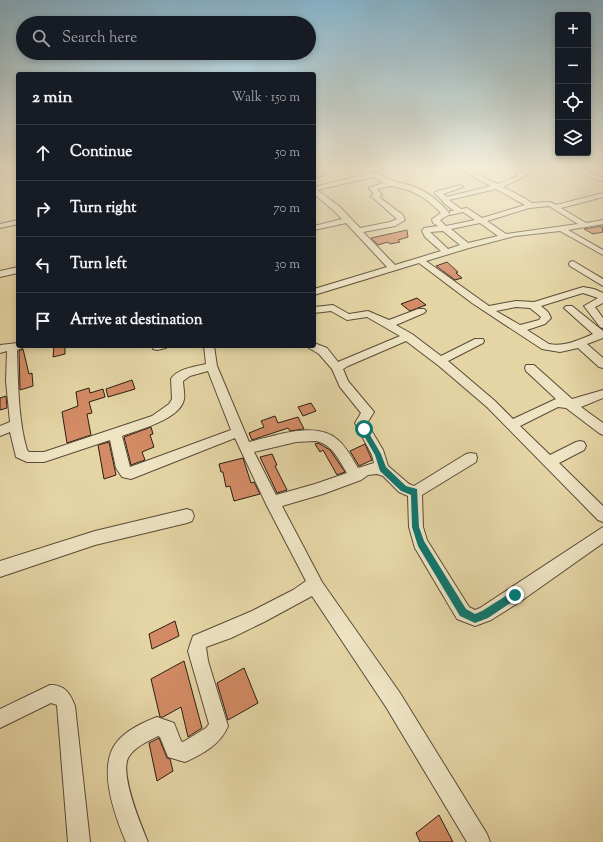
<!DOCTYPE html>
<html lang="en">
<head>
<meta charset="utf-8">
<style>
  :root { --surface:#171b24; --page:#242831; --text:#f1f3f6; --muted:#9ea1a6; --line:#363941 }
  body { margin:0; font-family:"Sorts Mill Goudy",serif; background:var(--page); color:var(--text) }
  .controls { position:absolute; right:12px; top:12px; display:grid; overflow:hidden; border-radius:4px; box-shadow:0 2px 6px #0003 }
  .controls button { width:36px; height:36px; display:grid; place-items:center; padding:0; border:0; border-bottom:1px solid var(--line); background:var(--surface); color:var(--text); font:20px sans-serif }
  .stop { position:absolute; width:12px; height:12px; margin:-9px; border:3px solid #0f766e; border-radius:50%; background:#fff }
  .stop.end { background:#0f766e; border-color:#fff; box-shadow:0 1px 4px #0008 }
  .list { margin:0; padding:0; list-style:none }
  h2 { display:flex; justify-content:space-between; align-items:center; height:52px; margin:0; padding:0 16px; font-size:17px }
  h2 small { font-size:13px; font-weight:400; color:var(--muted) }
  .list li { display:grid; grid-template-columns:26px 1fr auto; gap:12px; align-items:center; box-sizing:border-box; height:56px; padding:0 16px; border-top:1px solid var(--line) }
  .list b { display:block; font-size:15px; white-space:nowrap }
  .list em { font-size:13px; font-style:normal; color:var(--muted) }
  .icon { flex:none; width:22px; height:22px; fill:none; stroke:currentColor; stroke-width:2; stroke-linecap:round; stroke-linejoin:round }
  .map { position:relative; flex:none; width:603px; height:842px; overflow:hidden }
  .search { position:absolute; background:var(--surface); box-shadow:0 2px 6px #0003; left:16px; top:16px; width:300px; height:44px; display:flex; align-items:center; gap:10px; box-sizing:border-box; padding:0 14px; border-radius:22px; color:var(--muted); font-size:15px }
  .panel { position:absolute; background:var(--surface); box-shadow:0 2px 6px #0003; left:16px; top:72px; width:300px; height:276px; border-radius:4px }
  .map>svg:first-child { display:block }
  .building { fill:#d38b65; stroke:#2a1d14 }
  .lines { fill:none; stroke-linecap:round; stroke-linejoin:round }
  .street-casing { stroke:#594b38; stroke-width:2 }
  .street { fill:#eee4c4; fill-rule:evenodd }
  .route { fill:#0f766e }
</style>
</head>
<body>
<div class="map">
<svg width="603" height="842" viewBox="0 0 603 842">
  <rect width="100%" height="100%" fill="#e5d5a5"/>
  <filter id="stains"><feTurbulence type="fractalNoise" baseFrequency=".005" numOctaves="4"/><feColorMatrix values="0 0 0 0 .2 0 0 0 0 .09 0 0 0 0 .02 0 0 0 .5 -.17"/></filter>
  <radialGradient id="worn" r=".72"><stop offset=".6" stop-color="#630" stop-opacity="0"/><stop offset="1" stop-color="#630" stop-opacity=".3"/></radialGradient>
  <g class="building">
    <path d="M602,226L603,232L593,234L584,229Z"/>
    <path d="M407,230L408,237L398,240L400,242L390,244L388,242L378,245L371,238Z"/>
    <path d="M447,262L458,272L456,273L462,278L455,280L436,266Z"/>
    <path d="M417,298L426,305L410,311L401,304Z"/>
    <path d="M54,346H65V354L53,357Z"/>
    <path d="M23,349L29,374L32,373L33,386L20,390L19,351Z"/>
    <path d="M132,380L135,389L108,397L106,389Z"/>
    <path d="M89,388L90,393L103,389L105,397L89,402L92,413L87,414L91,435L67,443L62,412L78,406L76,392Z"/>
    <path d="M6,396L7,408L0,410V398Z"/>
    <path d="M311,403L316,411L303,416L298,407Z"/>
    <path d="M275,416L278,423L298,417L304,429L290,431L288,428L252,440L249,433L264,427L261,421Z"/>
    <path d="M151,427L153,434L150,435L154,447L142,452L145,460L131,465L124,437Z"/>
    <path d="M109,442L116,475L104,479L98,445Z"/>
    <path d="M318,443L330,450L345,472L337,475L323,450L320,452L315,444Z"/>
    <path d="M365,444L372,460L359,466L350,451Z"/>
    <path d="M272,454L277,465L275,466L287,490L277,493L260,457Z"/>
    <path d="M243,458L251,483L254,482L260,494L234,501L230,486L226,487L223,472H221L219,464Z"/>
    <path d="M175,621L179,636L152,649L149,634Z"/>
    <path d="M184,661L202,728L188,737L181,707L163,717H160L151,679Z"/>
    <path d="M244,668L258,703L228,720L217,683Z"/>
    <path d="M159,738L167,758L170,759L173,771L157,781L149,743Z"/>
    <path d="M439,815L453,842H420L416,833Z"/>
  </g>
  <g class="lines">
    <g class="street-casing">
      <g id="street">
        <path d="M314,167H317L324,173V175L314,179V175L318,173L314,170Z"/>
        <path d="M350,167C359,166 366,173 375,173C385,173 398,167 410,167L409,168L380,175C392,182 400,182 412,186C426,190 441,203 450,214L440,220L446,226L475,220L463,212L450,215V211H454L443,202L442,200L435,194V192L460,185L463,187L443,194L447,197L491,186L455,167H462L467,169L487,167L486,168L472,172L498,184L519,175L505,167H512L527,175L503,187L526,199L532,203L550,202L556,205L603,193V197L561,208L586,223L603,220V224L568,230L603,250V255L560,231L515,236L469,248L426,261L489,306L516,301L534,302L583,287L594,289L603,293V303L595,307L603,318V328L600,327L584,306L598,298L583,293L541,306L548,312L551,318L545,324L527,330L549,344C564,347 579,340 593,334L564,308L566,306H572L603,331V338L587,344L603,358V368L599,367L578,348L560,352L542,349L472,303L419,263L314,295V289L387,267L346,223L314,230V226L342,219L333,210L314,194V187L367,174ZM373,177L384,183L370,187L369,188L374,194L371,196L397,219L390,222L360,228L339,206L317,190ZM391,186C414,190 425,197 441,213L432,219L433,223L438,226L424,228L422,231L425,237L441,251L395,265L363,232L395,226L405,220L403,215L379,197L382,195L377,189ZM496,189L525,205L482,218L467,208L461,209L449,200ZM549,206L578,224L506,234L487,221L529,208ZM480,223L498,236L468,243L451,229ZM443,231L460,245L448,249L430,232ZM516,307L530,308L541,317L539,320L520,325L496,311Z"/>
        <path d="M578,170H582L603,178V182L578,172Z"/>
        <path d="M18,220V224L0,228V224Z"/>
        <path d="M573,261L603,279V286L570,266L569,264L570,262Z"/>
        <path d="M18,267V273L0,277V271Z"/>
        <path d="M333,305L349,314L368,311L389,320L418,309H424L426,311L424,313L396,325L412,334L441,356L475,339H483L484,341L483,343L448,361L495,401L513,419L556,399L526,371L525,368L526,365H534L572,399L603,390V398L581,407L603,423V435L599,433L566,408L558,407L520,426L550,455L576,442L580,441L584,442L586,446L584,450L559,463L603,506V522L598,520L487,407L439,366L406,341L348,366L343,369L348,381L374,412L367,423L383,450L388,466L409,484L414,486L466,454L471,453L476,454L477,458L476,462L422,495L423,527L427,540L469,607L475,610L480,608L603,527V543L521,601L491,620L475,626L457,619L415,548L409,527L408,496L399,492L383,476L377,474L368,475L361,480L323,494L282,506L322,582L400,693L487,834L490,842H467L386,707L312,596L264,622L231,638L206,647L208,661L228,726C221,744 203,754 185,762L168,757L160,737L158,736C148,741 133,748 128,758C120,776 141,825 148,842H126C115,816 97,768 116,743C126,730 142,723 157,717L174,723L181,741L183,742L206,728L209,724L188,651L193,636L252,611L293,590L306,581L267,506L235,438L131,479L122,477L116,468L110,440L44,462H27L16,457L10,432L0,436V426L10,422L6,381L7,351L0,353V345L18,343V346H23L22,348L17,350C18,381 18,420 27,450L29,452H44L152,416L169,404L172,399L171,379C178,368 195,367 206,364L204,346H214L217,366L249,442C274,436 317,420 338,440C347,448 352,458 358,468L374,463L372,455L355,423L361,413L340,387L332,369L319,354L309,348L308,346H314V343L327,348L338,362L400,336L367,317L347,320L331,311L314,313V307ZM208,371L231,430L130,467L122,436C138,430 181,419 184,399C185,394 183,386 183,381L190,376ZM316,441C332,444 339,460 347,473L315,484L276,495L254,452L296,442Z"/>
        <path d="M152,346H167L166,348L157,350L153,349Z"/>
        <path d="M187,509L192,511L194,516L192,521L187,523L95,545L0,577V561L95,531Z"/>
        <path d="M50,685C65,685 70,693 75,706L90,842H68L57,705L51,703L0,728V709Z"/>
      </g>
    </g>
    <use href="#street" class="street"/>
  </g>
  <linearGradient id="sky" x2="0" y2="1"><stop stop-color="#87b6cf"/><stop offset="0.59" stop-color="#f3ecd6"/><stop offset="1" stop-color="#f3ecd6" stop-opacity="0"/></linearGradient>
  <rect width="603" height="285" fill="url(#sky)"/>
  <path class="route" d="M364,427L366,428L381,454L386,467L406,486L417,489L419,527L424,541L466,609L475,614L482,611L515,590L518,592L520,595L518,598L488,618L475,623L460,616L418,546L412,527L411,495L401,491L380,471L375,455L360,429Z"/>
  <rect width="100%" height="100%" filter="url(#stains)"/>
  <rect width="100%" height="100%" fill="url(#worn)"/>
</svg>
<div class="controls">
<button>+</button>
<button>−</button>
<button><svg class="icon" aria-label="locate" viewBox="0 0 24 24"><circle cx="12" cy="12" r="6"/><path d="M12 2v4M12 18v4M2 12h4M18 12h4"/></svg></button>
<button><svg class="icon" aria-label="layers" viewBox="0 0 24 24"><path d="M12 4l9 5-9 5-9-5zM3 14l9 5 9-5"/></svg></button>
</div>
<div class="stop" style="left:364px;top:429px"></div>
<div class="stop end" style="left:515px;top:595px"></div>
<div class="search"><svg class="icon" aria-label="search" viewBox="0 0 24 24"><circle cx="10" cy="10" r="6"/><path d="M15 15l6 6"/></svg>Search here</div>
<section class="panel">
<h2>2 min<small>Walk · 150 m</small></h2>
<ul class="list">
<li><svg class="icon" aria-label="ahead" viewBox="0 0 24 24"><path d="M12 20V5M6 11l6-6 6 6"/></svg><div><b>Continue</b></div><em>50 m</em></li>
<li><svg class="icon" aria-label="right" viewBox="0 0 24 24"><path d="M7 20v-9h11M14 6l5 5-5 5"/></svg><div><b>Turn right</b></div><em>70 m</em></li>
<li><svg class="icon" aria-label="left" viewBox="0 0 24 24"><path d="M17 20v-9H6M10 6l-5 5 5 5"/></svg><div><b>Turn left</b></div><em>30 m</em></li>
<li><svg class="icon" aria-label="arrive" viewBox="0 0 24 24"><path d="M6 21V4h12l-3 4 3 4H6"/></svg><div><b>Arrive at destination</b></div></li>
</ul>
</section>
</div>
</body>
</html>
